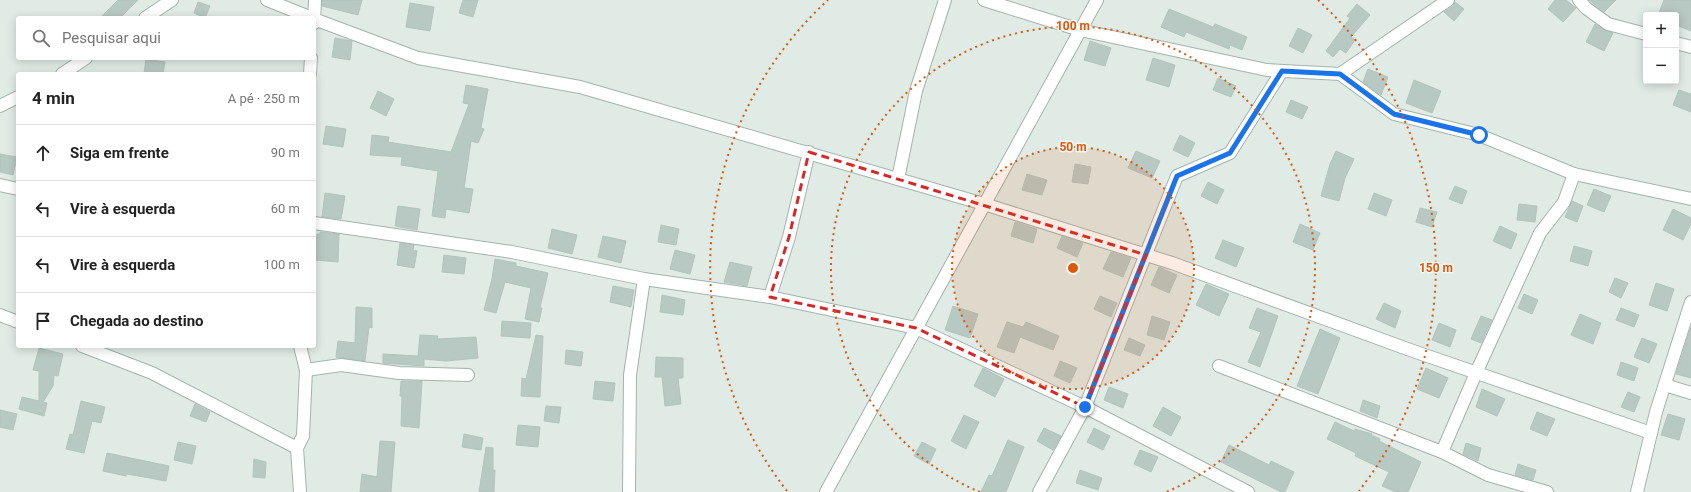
<!DOCTYPE html>
<html lang="pt">
<head>
<meta charset="utf-8">
<style>
  :root { --surface:#fff; --page:#f6f6f6; --text:#222; --muted:#767676; --line:#e0e0e0 }
  body { margin:0; font-family:Roboto,sans-serif; background:var(--page); color:var(--text) }
  .controls { position:absolute; right:12px; top:12px; display:grid; overflow:hidden; border-radius:4px; box-shadow:0 2px 10px #0003 }
  .controls button { width:36px; height:36px; display:grid; place-items:center; padding:0; border:0; border-bottom:1px solid var(--line); background:var(--surface); color:var(--text); font:20px sans-serif }
  .stop { position:absolute; width:12px; height:12px; margin:-9px; border:3px solid #1a73e8; border-radius:50%; background:#fff }
  .stop.end { background:#1a73e8; border-color:#fff; box-shadow:0 1px 4px #0008 }
  .list { margin:0; padding:0; list-style:none }
  h2 { display:flex; justify-content:space-between; align-items:center; height:52px; margin:0; padding:0 16px; font-size:17px }
  h2 small { font-size:13px; font-weight:400; color:var(--muted) }
  .list li { display:grid; grid-template-columns:26px 1fr auto; gap:12px; align-items:center; box-sizing:border-box; height:56px; padding:0 16px; border-top:1px solid var(--line) }
  .list b { display:block; font-size:15px; white-space:nowrap }
  .list em { font-size:13px; font-style:normal; color:var(--muted) }
  .icon { flex:none; width:22px; height:22px; fill:none; stroke:currentColor; stroke-width:2; stroke-linecap:round; stroke-linejoin:round }
  .map { position:relative; flex:none; width:1691px; height:492px; overflow:hidden }
  .search { position:absolute; background:var(--surface); box-shadow:0 2px 10px #0003; left:16px; top:16px; width:300px; height:44px; display:flex; align-items:center; gap:10px; box-sizing:border-box; padding:0 14px; border-radius:4px; color:var(--muted); font-size:15px }
  .panel { position:absolute; background:var(--surface); box-shadow:0 2px 10px #0003; left:16px; top:72px; width:300px; height:276px; border-radius:4px }
  .map>svg:first-child { display:block }
  .building { fill:#b8c8c3; stroke:#b2c4be }
  .lines { fill:none; stroke-linecap:round; stroke-linejoin:round }
  .minor-casing { stroke:#a3b3ad; stroke-width:14 }
  .minor { stroke:#fff; stroke-width:12 }
  .route { stroke:#1a73e8; stroke-width:5 }
  .marked { fill:none; stroke:#d62828; stroke-width:3; stroke-dasharray:8 5; stroke-linejoin:round }
  .ring { fill:none; stroke:#de580e; stroke-width:2; stroke-dasharray:2 4 }
  .centre { fill:#de580e; stroke:#f0f7f4; stroke-width:2 }
  .ring-label { font-size:12px; text-anchor:middle; font-weight:bold; fill:#de580e; stroke:#f0f7f4; stroke-width:3; stroke-linejoin:round; paint-order:stroke }
</style>
</head>
<body>
<div class="map">
<svg width="1691" height="492" viewBox="0 0 1691 492">
  <rect width="100%" height="100%" fill="#e0ebe6"/>
  <g class="building">
    <path d="M118,0H138L120,18H100Z"/>
    <path d="M322,0H362L358,15L322,6Z"/>
    <path d="M463,0H478L473,17L459,13Z"/>
    <path d="M1555,0H1566L1576,8L1563,22L1548,9Z"/>
    <path d="M1589,0H1616L1604,12Z"/>
    <path d="M1664,0H1691V31L1676,25V15H1658Z"/>
    <path d="M198,2L210,6L205,18L194,13Z"/>
    <path d="M1455,2L1464,9L1454,21L1444,12L1453,6Z"/>
    <path d="M410,3L434,7L430,31L406,27Z"/>
    <path d="M1357,4L1370,15L1351,37L1355,40L1346,53L1340,49L1333,57L1326,51L1350,18L1347,16Z"/>
    <path d="M1169,9L1213,27L1215,24L1247,37L1242,50L1230,45L1229,49L1186,32L1184,37L1161,27Z"/>
    <path d="M1595,24L1604,30L1613,33L1604,51L1586,42Z"/>
    <path d="M1298,28L1312,35L1303,53L1289,46Z"/>
    <path d="M335,38L352,41L350,60L332,57Z"/>
    <path d="M1090,41L1111,48L1105,66L1084,60Z"/>
    <path d="M1153,58L1175,65L1169,87L1146,80Z"/>
    <path d="M146,59L165,62L163,74H144Z"/>
    <path d="M1368,69L1388,77L1381,95L1363,82Z"/>
    <path d="M1218,78L1236,86L1231,97L1213,90Z"/>
    <path d="M1414,80L1441,91L1432,113L1406,103Z"/>
    <path d="M466,85L488,89L481,128L484,129L478,143L471,141L464,188L473,189L469,213L446,209L445,218L432,216L438,171L401,165L402,157L370,155L372,135L389,137L388,142L451,152L469,104L463,103Z"/>
    <path d="M1679,90L1691,94V112L1673,105Z"/>
    <path d="M378,91L394,99L386,116L370,108Z"/>
    <path d="M1291,100L1308,107L1302,119L1286,112Z"/>
    <path d="M326,126L346,129L343,147L323,144Z"/>
    <path d="M1180,135L1195,143L1188,157L1173,150Z"/>
    <path d="M1136,151L1160,161L1152,178L1128,168Z"/>
    <path d="M1336,151L1354,159L1345,178L1339,201L1321,196L1330,164Z"/>
    <path d="M0,154L17,157L13,175L0,172Z"/>
    <path d="M1075,164L1091,167L1088,184L1072,182Z"/>
    <path d="M1027,174L1047,180L1042,195L1022,190Z"/>
    <path d="M1208,182L1224,190L1217,204L1201,196Z"/>
    <path d="M1455,186L1467,191L1462,204L1449,199Z"/>
    <path d="M1594,189L1611,196L1604,212L1587,205Z"/>
    <path d="M325,193L345,196L341,219L322,217Z"/>
    <path d="M1374,193L1392,200L1386,216L1368,209Z"/>
    <path d="M1572,201L1583,206L1577,222L1565,217Z"/>
    <path d="M1519,204L1537,206L1535,222L1517,220Z"/>
    <path d="M398,206L420,209L417,230L395,226Z"/>
    <path d="M1420,208L1437,212L1432,227L1416,222Z"/>
    <path d="M1673,209L1691,218V224L1683,240L1663,230Z"/>
    <path d="M1015,222L1037,229L1033,243L1011,236Z"/>
    <path d="M1300,224L1320,233L1313,250L1293,242Z"/>
    <path d="M661,225L679,229L676,245L658,242Z"/>
    <path d="M1500,226L1517,234L1511,249L1493,241Z"/>
    <path d="M552,229L577,235L572,254L548,248Z"/>
    <path d="M320,232L339,234L338,262L315,260L317,234H320Z"/>
    <path d="M603,236L626,241L621,263L598,257Z"/>
    <path d="M1062,236L1083,243L1077,257L1057,248Z"/>
    <path d="M1223,240L1244,248L1236,267L1215,258Z"/>
    <path d="M400,243L414,245L413,250L417,251L414,268L397,265Z"/>
    <path d="M1574,246L1592,251L1588,266L1570,261Z"/>
    <path d="M675,250L695,255L690,274L670,269Z"/>
    <path d="M1111,252L1131,258L1123,277L1103,269Z"/>
    <path d="M444,255L466,258L464,274L442,272Z"/>
    <path d="M495,259L516,263V266L548,273L540,308H542L539,322L525,319L531,288L505,282L496,313L484,310L492,279Z"/>
    <path d="M730,262L752,267L747,286L724,282Z"/>
    <path d="M1159,267L1177,275L1169,293L1151,285Z"/>
    <path d="M1615,278L1628,283L1621,298L1609,292Z"/>
    <path d="M1656,283L1674,289L1667,311L1649,305Z"/>
    <path d="M1206,284L1229,294L1219,316L1196,305Z"/>
    <path d="M613,286L634,290L631,307L610,302Z"/>
    <path d="M1524,294L1538,300L1532,314L1518,308Z"/>
    <path d="M662,295L685,300L683,315L660,312Z"/>
    <path d="M1100,296L1117,303L1111,317L1094,309Z"/>
    <path d="M1384,303L1401,311L1395,328L1376,319Z"/>
    <path d="M953,306L978,314L970,338L945,330Z"/>
    <path d="M356,307L372,308V328L369,327L365,361L336,357L338,341L355,343Z"/>
    <path d="M1257,308L1278,316L1260,367L1248,362L1261,332L1249,328Z"/>
    <path d="M1621,308L1639,315L1634,327L1616,320Z"/>
    <path d="M1580,314L1601,323L1593,344L1571,335Z"/>
    <path d="M1152,316L1170,322L1164,340L1147,335Z"/>
    <path d="M1481,316L1492,320L1481,343L1471,339Z"/>
    <path d="M502,321L531,323L530,338L501,336Z"/>
    <path d="M1007,322L1023,327L1026,322L1059,336L1053,350L1020,337L1014,353L997,347Z"/>
    <path d="M1439,323L1456,330L1450,347L1432,340Z"/>
    <path d="M1691,327V378L1676,374Z"/>
    <path d="M1320,329L1340,338L1318,394L1297,386Z"/>
    <path d="M420,335L438,336L437,339L476,337L478,358L446,361L424,359V366L383,363V354L418,356Z"/>
    <path d="M536,335L543,336L540,397L521,396L522,378L526,379Z"/>
    <path d="M1129,338L1145,345L1140,356L1124,350Z"/>
    <path d="M1642,338L1657,344L1649,363L1634,357Z"/>
    <path d="M39,348L63,354L58,376L54,375L53,386L43,402L47,403L44,416L19,409L22,397L39,401V371L33,370Z"/>
    <path d="M566,350L583,352L581,366L565,364Z"/>
    <path d="M656,357L683,358V378H678L681,404L665,406L662,377H655Z"/>
    <path d="M1060,361L1077,368L1070,383L1054,376Z"/>
    <path d="M1621,362L1638,368L1634,381L1617,375Z"/>
    <path d="M983,368L1004,379L995,397L974,386Z"/>
    <path d="M1426,368L1448,378L1439,398L1417,389Z"/>
    <path d="M401,381H422L419,428L401,426L402,396H400Z"/>
    <path d="M595,381L615,383L613,401L593,399Z"/>
    <path d="M1109,387L1128,394L1123,408L1104,400Z"/>
    <path d="M1482,389L1505,399L1497,416L1476,407Z"/>
    <path d="M1628,392L1640,397L1634,412L1621,407Z"/>
    <path d="M1363,400L1380,406L1377,418L1360,411Z"/>
    <path d="M81,401L105,407L101,423L92,421L84,453L66,449L70,434L73,435Z"/>
    <path d="M195,404L210,412L206,422L190,416Z"/>
    <path d="M546,406L561,407L559,423L544,421Z"/>
    <path d="M1163,407L1181,417L1171,436L1153,426Z"/>
    <path d="M0,410L17,414L13,430L0,427Z"/>
    <path d="M1537,412L1555,419L1547,436L1530,429Z"/>
    <path d="M1668,414L1685,419L1679,440L1661,435Z"/>
    <path d="M964,415L979,422L966,449L951,441Z"/>
    <path d="M1335,422L1354,431L1355,429L1372,434L1371,435L1380,439L1379,441L1421,462L1408,492H1396L1382,486L1389,472L1355,456L1356,453L1327,439Z"/>
    <path d="M518,425L540,427L538,447L516,445Z"/>
    <path d="M1044,428L1061,436L1053,450L1037,441Z"/>
    <path d="M1094,428L1110,436L1103,450L1087,442Z"/>
    <path d="M464,434L483,438L481,450L462,447Z"/>
    <path d="M1008,440L1024,447L1006,492H981L989,475L992,476Z"/>
    <path d="M380,441L395,442L391,492H360L362,474L377,477Z"/>
    <path d="M178,442L196,446L192,464L174,460Z"/>
    <path d="M922,442L936,449L929,464L914,456Z"/>
    <path d="M1466,443L1481,448L1478,461L1463,454Z"/>
    <path d="M1229,445L1269,465L1271,461L1294,472L1285,492H1281L1221,462Z"/>
    <path d="M486,447L493,448V470H495L494,492H479Z"/>
    <path d="M1140,450L1158,457L1151,472L1134,464Z"/>
    <path d="M107,453L169,466L166,481L127,474L126,476L103,471Z"/>
    <path d="M254,459L266,462L265,478L253,477Z"/>
    <path d="M1518,464L1536,470L1533,480L1515,475Z"/>
    <path d="M1080,470L1102,478L1098,490L1076,483Z"/>
  </g>
  <g class="lines">
    <g class="minor-casing">
      <g id="minor">
        <path d="M267,0L312,18"/>
        <path d="M984,0L1080,30L1267,70L1340,74L1448,0"/>
        <path d="M1579,0L1586,8L1608,24L1646,34"/>
        <path d="M145,18L172,0"/>
        <path d="M314,19L418,58L580,87L984,204L1172,263L1413,351L1651,433"/>
        <path d="M314,23L315,0"/>
        <path d="M1676,43L1691,47"/>
        <path d="M62,74L86,58"/>
        <path d="M310,74L311,58"/>
        <path d="M1340,74L1394,114L1479,135L1574,174L1691,199"/>
        <path d="M0,106L18,97"/>
        <path d="M898,179L916,91L945,0"/>
        <path d="M0,185L18,189"/>
        <path d="M314,223L512,252L644,279L770,297L916,328L1085,407L1248,492"/>
        <path d="M770,297L789,237L809,152"/>
        <path d="M0,315L18,322"/>
        <path d="M82,346L152,373L297,448"/>
        <path d="M300,346L306,370L303,436L297,448L300,492"/>
        <path d="M1219,366L1442,452L1488,475L1547,492"/>
        <path d="M306,370L341,365L399,373L468,375"/>
        <path d="M1665,385L1691,393"/>
        <path d="M1442,452L1476,373L1540,233L1564,202L1574,174"/>
        <path d="M629,492L630,375L644,279"/>
        <path d="M826,492L1097,0"/>
        <path d="M1039,492L1085,407L1177,176L1230,153L1282,71"/>
        <path d="M1637,492L1656,412L1691,302"/>
      </g>
    </g>
    <use href="#minor" class="minor"/>
  </g>
  <g class="lines">
    <path class="route" d="M1085,407L1177,176L1230,153L1282,71L1340,74L1394,114L1479,135"/>
  </g>
  <path class="marked" d="M809,152L1146,255L1085,407L916,328L770,297L789,237Z"/>
  <circle cx="1073" cy="268" r="121" fill="#de580e" fill-opacity=".12"/>
  <g class="ring">
    <circle cx="1073" cy="268" r="121"/>
    <path d="M980 492A242 242 0 1 1 1166 492"/>
    <path d="M787 491A363 363 0 0 1 828 0M1318 0A363 363 0 0 1 1359 491"/>
  </g>
  <circle cx="1073" cy="268" r="6" class="centre"/>
  <g class="ring-label">
    <text x="1073" y="30">100 m</text>
    <text x="1073" y="151">50 m</text>
    <text x="1436" y="272">150 m</text>
  </g>
</svg>
<div class="controls">
<button>+</button>
<button>−</button>
</div>
<div class="stop" style="left:1479px;top:135px"></div>
<div class="stop end" style="left:1085px;top:407px"></div>
<div class="search"><svg class="icon" aria-label="search" viewBox="0 0 24 24"><circle cx="10" cy="10" r="6"/><path d="M15 15l6 6"/></svg>Pesquisar aqui</div>
<section class="panel">
<h2>4 min<small>A pé · 250 m</small></h2>
<ul class="list">
<li><svg class="icon" aria-label="ahead" viewBox="0 0 24 24"><path d="M12 20V5M6 11l6-6 6 6"/></svg><div><b>Siga em frente</b></div><em>90 m</em></li>
<li><svg class="icon" aria-label="left" viewBox="0 0 24 24"><path d="M17 20v-9H6M10 6l-5 5 5 5"/></svg><div><b>Vire à esquerda</b></div><em>60 m</em></li>
<li><svg class="icon" aria-label="left" viewBox="0 0 24 24"><path d="M17 20v-9H6M10 6l-5 5 5 5"/></svg><div><b>Vire à esquerda</b></div><em>100 m</em></li>
<li><svg class="icon" aria-label="arrive" viewBox="0 0 24 24"><path d="M6 21V4h12l-3 4 3 4H6"/></svg><div><b>Chegada ao destino</b></div></li>
</ul>
</section>
</div>
</body>
</html>
